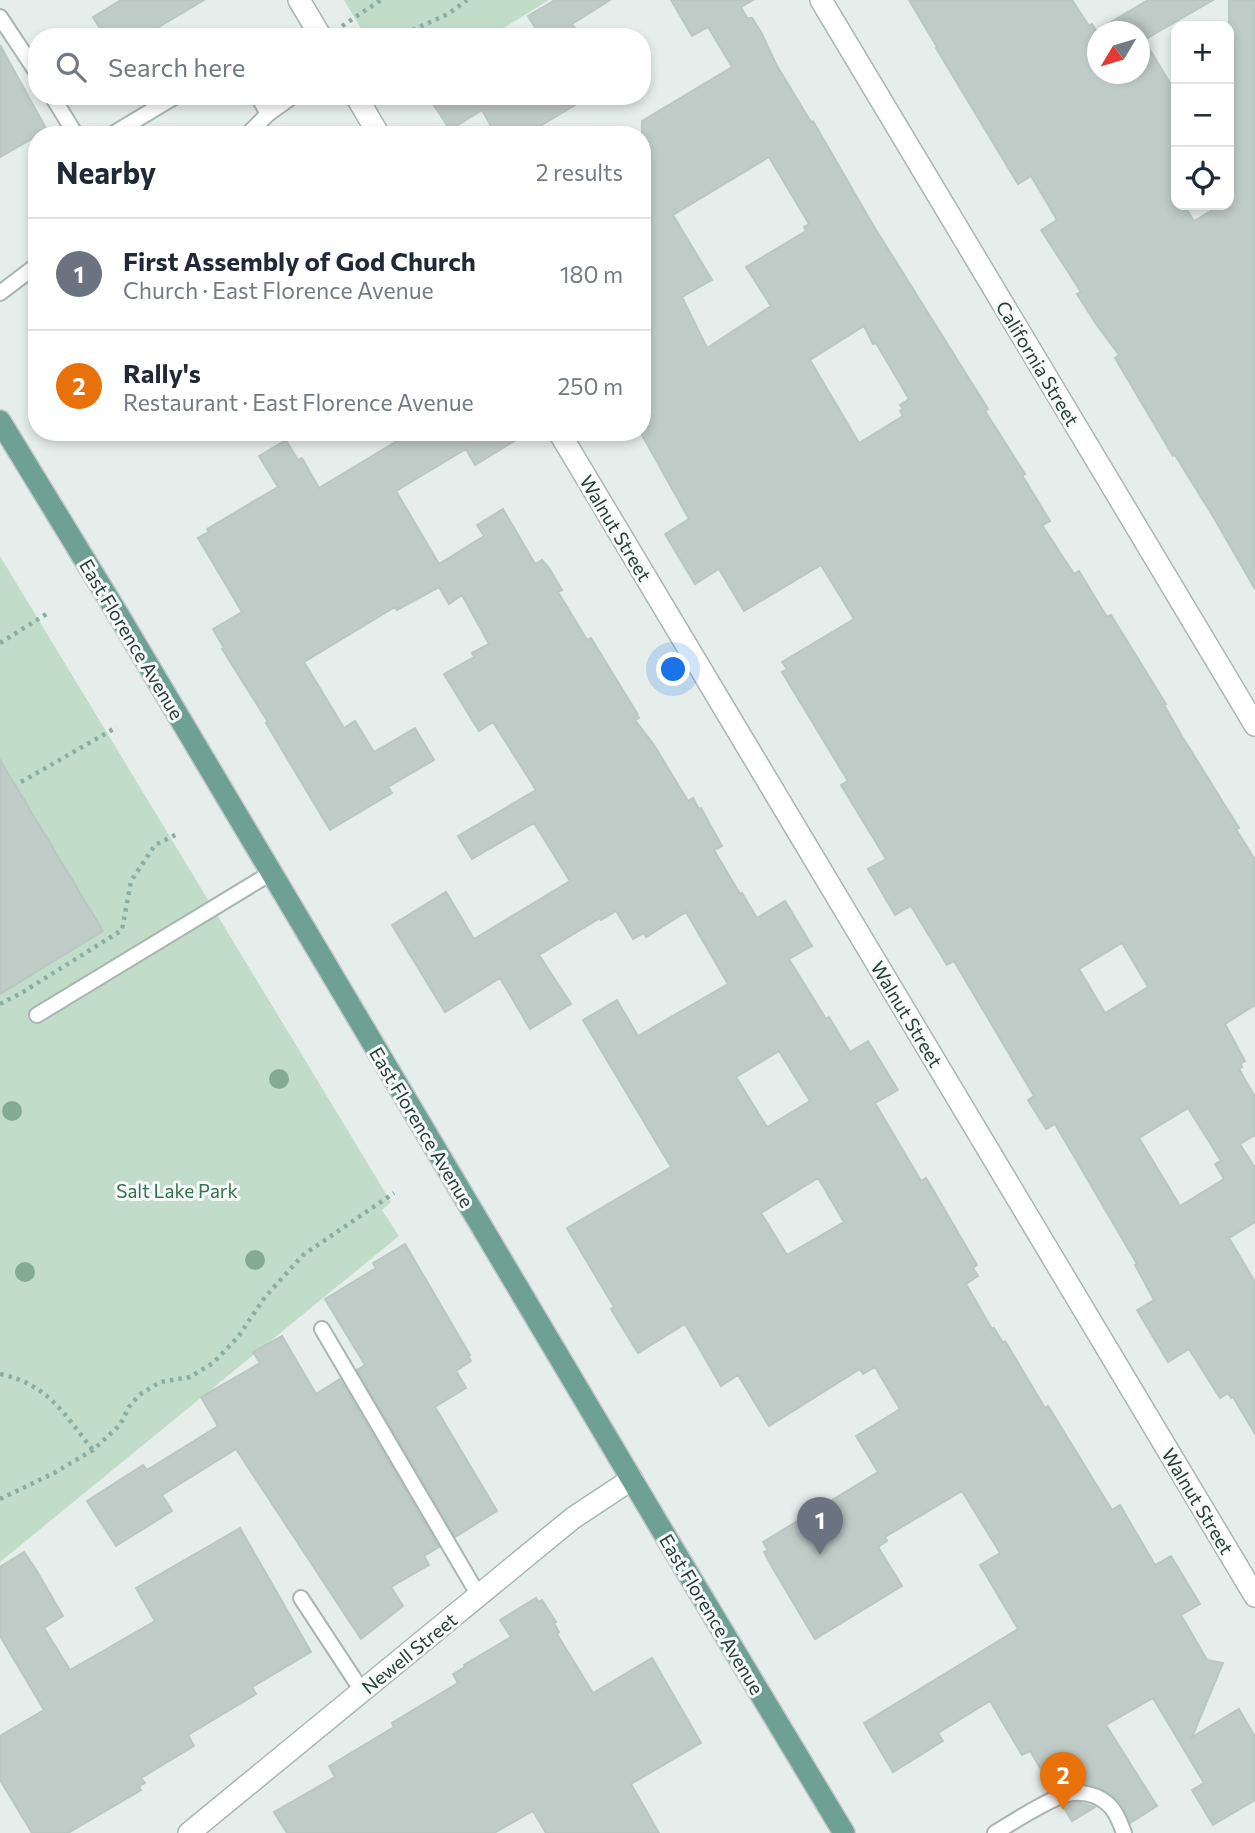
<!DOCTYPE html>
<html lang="en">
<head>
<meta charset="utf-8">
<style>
  :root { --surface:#fff; --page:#f2f2f3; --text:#1f2937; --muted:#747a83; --line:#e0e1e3; --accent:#79564e }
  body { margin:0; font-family:Commissioner,sans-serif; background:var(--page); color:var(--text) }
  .controls { position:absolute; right:21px; top:21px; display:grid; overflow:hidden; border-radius:14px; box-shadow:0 4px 10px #0003 }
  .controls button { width:63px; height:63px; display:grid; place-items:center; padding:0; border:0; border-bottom:2px solid var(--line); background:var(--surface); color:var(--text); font:35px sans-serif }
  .compass { position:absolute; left:1087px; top:21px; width:63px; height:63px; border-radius:50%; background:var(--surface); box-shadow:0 4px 10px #0003; rotate:232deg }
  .you { position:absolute; left:674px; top:670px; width:24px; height:24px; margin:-18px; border:5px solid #fff; border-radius:50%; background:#1a73e8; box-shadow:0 0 0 10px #1a73e833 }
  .badge { display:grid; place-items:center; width:46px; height:46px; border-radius:50%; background:var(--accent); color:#fff; font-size:23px; font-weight:700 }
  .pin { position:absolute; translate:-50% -58px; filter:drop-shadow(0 2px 4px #0008) }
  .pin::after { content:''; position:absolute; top:37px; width:24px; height:21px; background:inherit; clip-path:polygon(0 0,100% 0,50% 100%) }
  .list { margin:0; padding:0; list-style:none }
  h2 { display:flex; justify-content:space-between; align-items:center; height:91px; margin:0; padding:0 28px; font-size:30px }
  h2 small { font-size:23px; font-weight:400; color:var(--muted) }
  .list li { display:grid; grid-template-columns:46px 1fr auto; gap:21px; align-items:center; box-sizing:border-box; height:112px; padding:0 28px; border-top:2px solid var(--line) }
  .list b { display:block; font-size:26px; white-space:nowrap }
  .list p { margin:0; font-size:23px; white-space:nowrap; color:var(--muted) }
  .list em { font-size:23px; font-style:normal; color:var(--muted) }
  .icon { flex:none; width:38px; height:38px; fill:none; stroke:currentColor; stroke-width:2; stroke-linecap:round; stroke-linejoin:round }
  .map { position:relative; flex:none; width:1255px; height:1833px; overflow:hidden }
  .search { position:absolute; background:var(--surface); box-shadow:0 4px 10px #0003; left:28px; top:28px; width:623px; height:77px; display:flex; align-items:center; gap:18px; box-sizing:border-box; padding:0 24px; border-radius:28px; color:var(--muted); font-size:26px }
  .panel { position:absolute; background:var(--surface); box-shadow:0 4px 10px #0003; left:28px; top:126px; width:623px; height:315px; border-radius:28px }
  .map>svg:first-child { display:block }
  .park { fill:#c1ddc9 }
  .building { fill:#becbc7; stroke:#b9c7c2; stroke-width:2; fill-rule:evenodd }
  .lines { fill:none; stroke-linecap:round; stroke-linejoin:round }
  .lane-casing { stroke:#a9b6b2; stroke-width:18 }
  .street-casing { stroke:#a9b6b2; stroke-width:24 }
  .primary-casing { stroke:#c2c9c8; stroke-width:24 }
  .path { stroke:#89afa4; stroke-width:4.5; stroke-dasharray:3.5 5; stroke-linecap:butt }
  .lane { stroke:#fff; stroke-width:14 }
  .street { stroke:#fff; stroke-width:21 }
  .primary { stroke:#6ea094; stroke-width:21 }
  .tree { fill:#84aa94 }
  .labels { text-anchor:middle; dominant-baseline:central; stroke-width:6; stroke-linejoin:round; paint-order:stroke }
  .street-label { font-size:19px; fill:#263f39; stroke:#f7faf9 }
  .park-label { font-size:19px; fill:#33734d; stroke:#f7faf9 }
</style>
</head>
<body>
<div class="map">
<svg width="1255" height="1833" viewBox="0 0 1255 1833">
  <rect width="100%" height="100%" fill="#e6eeeb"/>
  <g class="park">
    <path d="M344,0H549L489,37H366Z"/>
    <path d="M0,556L391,1202L382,1210L399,1236L0,1562Z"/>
  </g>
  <g class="building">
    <path d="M121,0H204L142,37H105L93,17Z"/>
    <path d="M555,0H610L572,24L581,37H541L528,16Z"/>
    <path d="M671,0H753L741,7L747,18H752L761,32L777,66L811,122L813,121L873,225L988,409L985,411L1025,474L1022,475L1050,521L1042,525L1074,574L1079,571L1107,617L1111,615L1166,704L1164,705L1183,738L1239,828L1236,829L1255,860V1005L1225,1024L1245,1061L1241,1063L1242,1067L1239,1069L1255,1097V1135L1240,1144L1255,1168V1222L1229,1238L1255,1282V1434L1233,1397L1231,1398L1228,1393L1220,1398L1189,1349L1168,1362L1137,1310L1154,1300L1135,1265L1137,1264L1055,1124L1046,1129L1028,1100L1034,1096L954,961L947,965L911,906L895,915L868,869L886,859L841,785L848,781L782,672L787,669L782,662L854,619L821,565L744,611L719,569L695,584L665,534L689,519L642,435V121L732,67L708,27L692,36ZM769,157L809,224L804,227L806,231L746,267L771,306L707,348L682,297L712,280L673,215ZM864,326L873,344L876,343L909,399L900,405L903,409L900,411L903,416L859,443L810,360ZM1122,943L1148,987L1105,1013L1079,969ZM1188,1108L1221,1161L1215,1164L1224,1179L1180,1206L1139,1138Z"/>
    <path d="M909,0H1072L1089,26L1092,24L1096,31L1148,0H1213L1144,40L1176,93V205H1184L1194,221L1221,205H1229V0H1255V589L1214,518L1175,455L1173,456L1115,358L1119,355L1096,324L1077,294L1081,292L1041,230L1057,220L1031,176L1018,184L936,48L937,47ZM1097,32H1139V74H1097Z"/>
    <path d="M0,45L47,130L0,157Z"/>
    <path d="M428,96H590L525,135H496L482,110L450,130Z"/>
    <path d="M412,432H529L475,465L466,449L396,491L439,564L484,536L477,525L503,509L535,564L542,560L549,568L562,590L558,592L587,640L591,638L637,713H636L639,718L635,720L654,745L688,801L693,798L699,809L701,808L722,846L714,850L740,894L742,893L757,918L785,901L812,946L789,959L826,1019L829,1017L850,1052L868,1041L898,1090L875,1103L921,1181L926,1178L977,1265L973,1268L978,1276L966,1284L992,1329L994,1328L1003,1343L1005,1341L1045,1408L1048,1406L1112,1510L1120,1505L1155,1565L1171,1556L1200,1604L1181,1615L1207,1660L1223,1663L1192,1737L1239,1709L1255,1737V1800L1213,1825L1192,1790L1204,1783L1153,1698L1106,1725L1157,1806L1130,1823L1118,1801L1100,1788L1076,1783L1053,1789L1030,1751L1022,1755L990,1701L938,1733L943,1741L893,1772L864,1723L1018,1629L980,1565L1000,1553L962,1491L885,1537L887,1541L878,1547L902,1586L815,1639L772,1567L764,1552L768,1550L763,1542L878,1472L856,1436L900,1409L875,1367L863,1374L860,1369L769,1426L738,1375L721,1386L685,1324L638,1353L611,1309L614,1307L567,1228L671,1167L583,1020L617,1000L638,1036L728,984L686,912L646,937L644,933L633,939L616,911L601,920L600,918L539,955L571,1004L530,1029L500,978L445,1012L392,925L446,892L474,939L570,881L534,823L472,859L458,836L536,790L493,722L479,731L444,674L474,657L472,653L489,644L462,595L449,604L439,587L397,610L395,607L304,662L344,728L355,721L374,752L415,728L434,760L388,787L392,793L330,830L266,723L268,722L222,649L224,648L213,629L242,612L198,538L209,532L207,529L278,487L259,456L286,440L298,460L302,458L319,488ZM779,1051L810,1101L767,1127L736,1077ZM818,1178L844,1222L787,1255L761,1213Z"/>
    <path d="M0,760L103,931L0,994Z"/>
    <path d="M405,1244L470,1355L468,1356L471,1361L456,1371L466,1388L435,1407L497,1511L455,1537L357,1370L365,1365L325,1299L376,1268L373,1263Z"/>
    <path d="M282,1336L316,1394L340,1379L439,1547L424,1556L429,1565L391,1587L403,1606L361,1639L236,1449L162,1495L172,1511L116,1546L87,1501L143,1465L147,1470L218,1426L201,1397L260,1363L253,1352Z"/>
    <path d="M240,1528L311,1652L252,1687L256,1694L188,1735L194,1746L141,1778L145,1783L139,1786L141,1790L68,1833H32L0,1780V1736L44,1710L0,1636V1567L24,1552L35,1568L63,1616L44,1628L70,1670L155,1621L136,1588Z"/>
    <path d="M536,1598L538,1602L542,1600L556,1622L554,1623L559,1632L557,1634L593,1693L652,1658L701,1743L631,1784L659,1833H546L533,1811L494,1833H287L274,1812L335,1777L329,1766L394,1727L392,1723L458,1683L453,1674L465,1667L464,1665L511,1637L500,1620Z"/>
    <path d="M1077,1802L1095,1807L1072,1821L1063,1806Z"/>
  </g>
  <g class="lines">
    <g class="lane-casing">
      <g id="lane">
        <path d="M0,17L37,73"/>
        <path d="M52,96L76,135"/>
        <path d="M258,96L268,114"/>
        <path d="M111,135L176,96"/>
        <path d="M247,135L268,114L293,96"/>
        <path d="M0,293L37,265"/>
        <path d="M37,1015L271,873"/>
        <path d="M322,1329L479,1596"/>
        <path d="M301,1598L362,1691"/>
        <path d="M995,1833C1013,1822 1048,1799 1068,1794C1079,1791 1095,1794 1104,1801C1115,1808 1120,1822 1124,1833"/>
      </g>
    </g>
    <g class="street-casing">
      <g id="street">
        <path d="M299,0L321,37"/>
        <path d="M821,0L1255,725"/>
        <path d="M356,96L379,135"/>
        <path d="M559,432L1255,1596"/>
        <path d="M189,1833L573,1518L632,1479"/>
      </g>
    </g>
    <g class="primary-casing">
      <path id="primary" d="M0,421L119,616L669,1542L844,1833"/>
    </g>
    <g class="path">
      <path d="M342,26L381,0"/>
      <path d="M397,37L448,14L467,0"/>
      <path d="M0,643L48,613"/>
      <path d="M21,782L117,727"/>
      <path d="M0,1004L23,992L122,930L131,881L155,845L179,833"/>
      <path d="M0,1374C48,1384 64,1414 93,1450"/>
      <path d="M0,1499L54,1473L93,1450L120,1425L129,1407L139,1395L160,1382L190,1377L213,1363L238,1337L265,1297L303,1255L394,1193"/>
    </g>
    <use href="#lane" class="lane"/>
    <use href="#street" class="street"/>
    <use href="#primary" class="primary"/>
  </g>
  <g class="tree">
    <circle cx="279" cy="1079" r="10"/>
    <circle cx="12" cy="1111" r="10"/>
    <circle cx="255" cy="1260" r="10"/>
    <circle cx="25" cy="1272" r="10"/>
  </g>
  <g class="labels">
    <g class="street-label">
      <text transform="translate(1038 363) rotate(59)">California Street</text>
      <text transform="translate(616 528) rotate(59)">Walnut Street</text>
      <text transform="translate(132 639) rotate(59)">East Florence Avenue</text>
      <text transform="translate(907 1014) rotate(59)">Walnut Street</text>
      <text transform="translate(422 1127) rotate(59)">East Florence Avenue</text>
      <text transform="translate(1198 1501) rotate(59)">Walnut Street</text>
      <text transform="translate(712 1614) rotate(59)">East Florence Avenue</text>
      <text transform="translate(409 1653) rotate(-39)">Newell Street</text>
    </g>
    <g class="park-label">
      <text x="177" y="1190">Salt Lake Park</text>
    </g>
  </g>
</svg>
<div class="controls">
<button>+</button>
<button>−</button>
<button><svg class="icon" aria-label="locate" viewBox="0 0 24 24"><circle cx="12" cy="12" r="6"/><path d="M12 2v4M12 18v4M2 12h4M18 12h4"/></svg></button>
</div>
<svg class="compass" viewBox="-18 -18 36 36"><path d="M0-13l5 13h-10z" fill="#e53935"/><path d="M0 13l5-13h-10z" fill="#747a83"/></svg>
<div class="you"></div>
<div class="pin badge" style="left:820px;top:1555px;background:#6b7280">1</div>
<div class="pin badge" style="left:1063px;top:1810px;background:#e8710a">2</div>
<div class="search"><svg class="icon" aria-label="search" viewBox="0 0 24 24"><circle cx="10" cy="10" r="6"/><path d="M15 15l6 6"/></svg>Search here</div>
<section class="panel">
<h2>Nearby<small>2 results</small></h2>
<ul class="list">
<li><span class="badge" style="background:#6b7280">1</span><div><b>First Assembly of God Church</b><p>Church · East Florence Avenue</p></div><em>180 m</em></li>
<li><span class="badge" style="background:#e8710a">2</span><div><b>Rally's</b><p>Restaurant · East Florence Avenue</p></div><em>250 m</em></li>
</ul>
</section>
</div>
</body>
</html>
